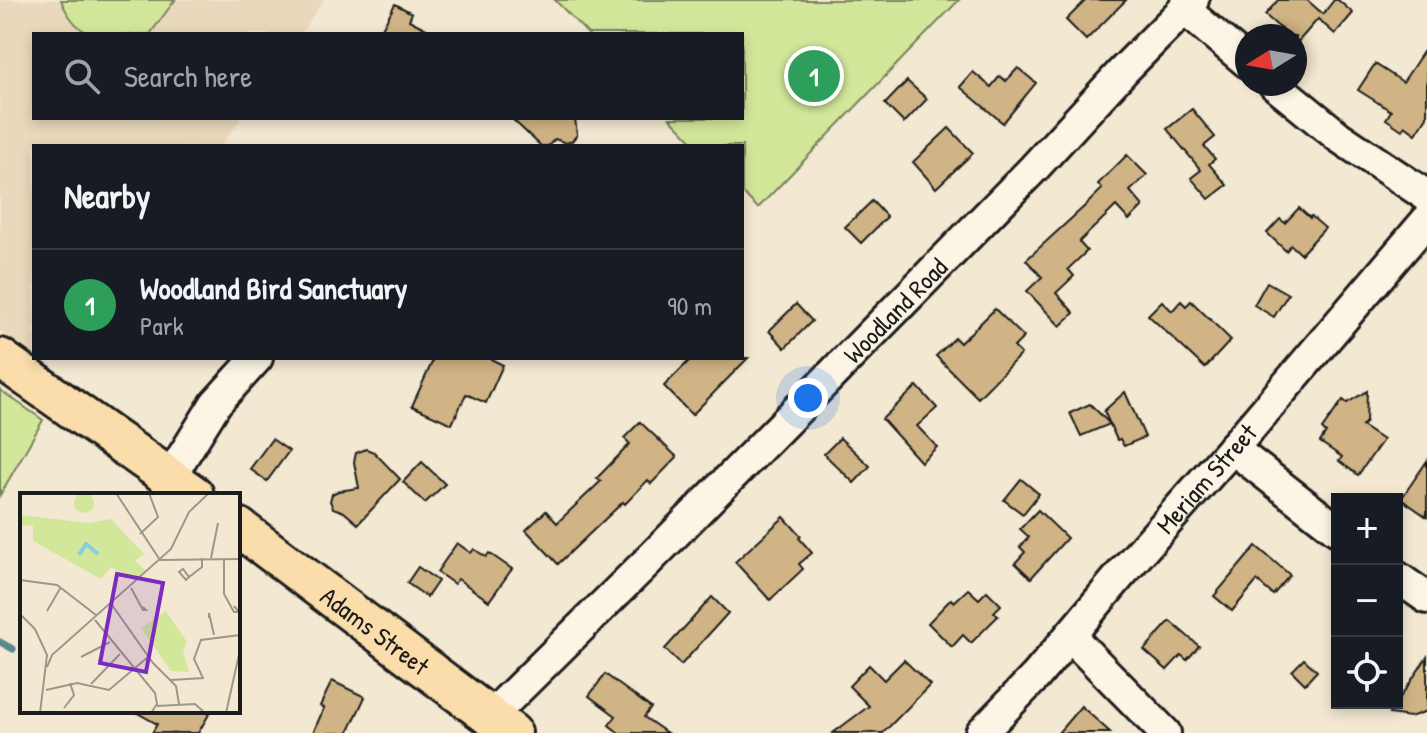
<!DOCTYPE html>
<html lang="en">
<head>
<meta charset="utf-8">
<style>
  :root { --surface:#171b24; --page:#20242c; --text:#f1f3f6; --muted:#9ea1a6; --line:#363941; --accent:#1f6fb2 }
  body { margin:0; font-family:"Patrick Hand",sans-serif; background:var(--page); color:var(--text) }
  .controls { position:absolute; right:24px; bottom:24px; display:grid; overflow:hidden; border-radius:0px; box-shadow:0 4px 12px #0003 }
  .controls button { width:72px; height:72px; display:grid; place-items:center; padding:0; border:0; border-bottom:2px solid var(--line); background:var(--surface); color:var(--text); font:40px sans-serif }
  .compass { position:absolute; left:1235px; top:24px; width:72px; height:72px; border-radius:50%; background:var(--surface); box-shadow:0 4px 12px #0003; rotate:259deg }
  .you { position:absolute; left:808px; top:398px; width:28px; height:28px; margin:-20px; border:6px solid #fff; border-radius:50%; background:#1a73e8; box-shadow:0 0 0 12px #1a73e833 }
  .badge { display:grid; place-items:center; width:52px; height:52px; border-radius:50%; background:var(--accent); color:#fff; font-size:26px; font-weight:700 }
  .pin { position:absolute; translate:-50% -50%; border:4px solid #fff; box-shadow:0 2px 8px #0006 }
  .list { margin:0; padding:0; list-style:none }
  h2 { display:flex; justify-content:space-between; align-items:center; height:104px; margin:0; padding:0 32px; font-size:34px }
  h2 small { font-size:26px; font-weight:400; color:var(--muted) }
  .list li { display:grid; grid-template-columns:52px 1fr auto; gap:24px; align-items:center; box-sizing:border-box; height:112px; padding:0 32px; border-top:2px solid var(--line) }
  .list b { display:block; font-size:30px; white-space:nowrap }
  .list p { margin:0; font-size:26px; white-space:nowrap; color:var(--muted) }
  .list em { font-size:26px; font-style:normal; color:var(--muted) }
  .icon { flex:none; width:44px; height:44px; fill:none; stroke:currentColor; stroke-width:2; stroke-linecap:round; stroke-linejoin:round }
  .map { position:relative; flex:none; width:1427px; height:733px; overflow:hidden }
  .search { position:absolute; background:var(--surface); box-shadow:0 4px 12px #0003; left:32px; top:32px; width:712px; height:88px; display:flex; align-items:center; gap:20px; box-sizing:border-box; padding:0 28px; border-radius:0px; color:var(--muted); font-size:30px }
  .panel { position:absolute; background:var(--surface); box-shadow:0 4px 12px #0003; left:32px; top:144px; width:712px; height:216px; border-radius:0px }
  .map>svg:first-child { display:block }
  .built { fill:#e9d8bb }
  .green { fill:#d3e79b; stroke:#78825c; stroke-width:2 }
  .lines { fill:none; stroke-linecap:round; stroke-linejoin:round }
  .stream { stroke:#58898d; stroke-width:7 }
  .building { fill:#d1b485; stroke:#1c1c1c; stroke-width:2 }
  .minor-casing { stroke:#1c1c1c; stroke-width:36 }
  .major-casing { stroke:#1c1c1c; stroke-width:44 }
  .minor { stroke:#fcf5e5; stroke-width:30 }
  .major { stroke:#faddab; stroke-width:38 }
  .labels { text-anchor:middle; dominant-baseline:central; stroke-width:7; stroke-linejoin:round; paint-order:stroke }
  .street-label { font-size:26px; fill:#1c1c1c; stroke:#fcf5e5 }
  .inset-river { fill:none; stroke:#80d1d9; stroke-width:4 }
  .inset-road { fill:none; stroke:#9d9689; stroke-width:2 }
  .view { fill:#7b2cbf; fill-opacity:0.15; stroke:#7b2cbf; stroke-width:4 }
  .inset-edge { fill:none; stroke:#1c1c1c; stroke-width:4 }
</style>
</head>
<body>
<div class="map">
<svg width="1427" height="733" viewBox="0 0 1427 733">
  <rect width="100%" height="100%" fill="#f3e8d2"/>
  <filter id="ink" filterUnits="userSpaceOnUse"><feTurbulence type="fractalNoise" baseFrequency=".0125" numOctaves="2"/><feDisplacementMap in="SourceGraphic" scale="16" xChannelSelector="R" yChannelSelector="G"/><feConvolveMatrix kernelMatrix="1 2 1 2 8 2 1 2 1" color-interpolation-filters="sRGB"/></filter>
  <g filter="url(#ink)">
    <path class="built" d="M0,0H324L300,34H34V118H241L221,146H34V355L0,331Z"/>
    <g class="green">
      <path d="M61,0H175L150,34C138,34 101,37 91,34C76,29 66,13 61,0Z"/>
      <path d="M555,0H959L758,208L742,192V146H697L670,118H742V34H588Z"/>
      <path d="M0,390L43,420L0,495Z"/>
    </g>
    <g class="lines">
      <path class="stream" d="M0,642L13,649"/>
    </g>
    <g class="building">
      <path d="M1086,0H1126L1086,40L1066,20Z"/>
      <path d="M1278,0H1307L1323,14L1334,0H1338L1353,13L1335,34L1318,19L1297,43L1295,41V36H1289L1265,15Z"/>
      <path d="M395,4L412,13L409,20L436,34H379Z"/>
      <path d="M1427,46V117L1416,134L1405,126L1402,130L1386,119L1391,111L1358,90L1375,64L1403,82Z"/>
      <path d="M1018,68L1036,83L1003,123L960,87L973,72L991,87L1000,76L1006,81Z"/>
      <path d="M907,81L927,99L904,123L885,104Z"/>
      <path d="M1192,109L1215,137L1204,146L1215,159L1209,164L1227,185L1209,199L1191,178L1201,170L1167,129Z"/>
      <path d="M511,118H575L577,135L572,141L566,143L555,139L548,146H541Z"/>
      <path d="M949,128L973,153L936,188L913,162Z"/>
      <path d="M1127,155L1147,175L1130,191L1143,206L1129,220L1116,206L1079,242L1087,251L1068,269L1074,276L1056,293L1074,313L1060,326L1027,291L1042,277L1026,260L1086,205L1102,189L1098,184Z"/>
      <path d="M872,201L887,217L861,243L845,227Z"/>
      <path d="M1299,208L1310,218L1311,216L1325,228L1301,254L1291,245L1286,251L1267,233L1280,219L1285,223Z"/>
      <path d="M1267,282L1288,294L1274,317L1254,305Z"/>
      <path d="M1162,301L1172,311L1181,301L1186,306L1191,301L1231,340L1205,368L1148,315Z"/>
      <path d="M796,304L812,321L785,348L769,331Z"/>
      <path d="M995,309L1024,337L1014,347L1021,354L978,398L936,356L955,338L960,343Z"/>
      <path d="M434,358H489L503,365L486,403L466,394L452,424L412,406Z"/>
      <path d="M692,358H748L692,415L664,386Z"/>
      <path d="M917,386L937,408L917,426L937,447L921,462L882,419Z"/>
      <path d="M1367,391L1366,422L1362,426L1383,440L1358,475L1339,461L1342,457L1320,442L1326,433L1322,429L1343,400L1347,403Z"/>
      <path d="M1125,392L1145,437L1124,446L1120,439L1117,440L1104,411Z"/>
      <path d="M1090,404L1110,424L1081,436L1070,413Z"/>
      <path d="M640,422L677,457L651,484L648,480L625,504L623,502L558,564L526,530L546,511L557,523L601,481L597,478L630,444L624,438Z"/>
      <path d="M840,438L870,466L854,483L824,454Z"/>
      <path d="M272,439L289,451L267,481L250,469Z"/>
      <path d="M366,449L374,452L400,479L358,524L344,512L333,508L330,501L332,494L338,491L359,488L354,462L356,453Z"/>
      <path d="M1427,461V517L1401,499Z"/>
      <path d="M422,462L445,484L425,503L403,482Z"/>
      <path d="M1021,479L1039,494L1023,514L1004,500Z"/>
      <path d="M1038,510L1067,538L1031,578L1015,563L1025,552L1020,547L1029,537L1020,529Z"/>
      <path d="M784,517L801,536L799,538L812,553L799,564L803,569L770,600L735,562Z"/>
      <path d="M457,543L471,553L474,549L486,557L489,553L512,569L489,601L458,579L454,584L437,572Z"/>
      <path d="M1256,546L1290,575L1273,595L1257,581L1232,611L1214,596Z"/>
      <path d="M418,567L438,581L427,597L407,583Z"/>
      <path d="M968,589L979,599L987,591L1001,605L994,612L998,616L971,643L963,635L952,647L928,623L951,599L954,602Z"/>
      <path d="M712,597L728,613L681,665L665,649Z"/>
      <path d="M1170,621L1199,646L1187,660L1181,655L1167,670L1144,650Z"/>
      <path d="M1427,657V711L1410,717L1389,714Z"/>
      <path d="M1304,659L1317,671L1305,684L1292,671Z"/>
      <path d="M904,660L930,685L883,733H833L869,706L849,686L869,665L884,680Z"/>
      <path d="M605,674L651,708L644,717L667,733H619L609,725L616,716L589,696Z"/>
      <path d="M332,681L365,697L348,733H313L324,708L320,706Z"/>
      <path d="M1081,706L1111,733H1058Z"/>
      <path d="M134,711H211L198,733H152L157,724Z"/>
    </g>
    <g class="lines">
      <g class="minor-casing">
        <g id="minor">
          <path d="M1184,9L1247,62"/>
          <path d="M1274,84L1339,137L1427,196"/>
          <path d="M1232,448L1337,530"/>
          <path d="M170,477L216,403L257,358"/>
          <path d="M1397,577L1427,598"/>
          <path d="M1070,636L1165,733"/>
          <path id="s1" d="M490,717L647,562L798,409L1034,168L1123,71L1193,0"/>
          <path id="s2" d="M981,733L1036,676L1122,573L1251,427L1427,220"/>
        </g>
      </g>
      <g class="major-casing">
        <g id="major">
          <path d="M0,358L194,495"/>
          <path id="s3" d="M238,527L512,733"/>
        </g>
      </g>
      <use href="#minor" class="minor"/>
      <use href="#major" class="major"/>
    </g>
  </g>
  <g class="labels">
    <g class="street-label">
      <text stroke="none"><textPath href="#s1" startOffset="574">Woodland Road</textPath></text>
      <text stroke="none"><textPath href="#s2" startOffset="340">Meriam Street</textPath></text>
      <text stroke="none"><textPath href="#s3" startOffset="172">Adams Street</textPath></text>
    </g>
  </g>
  <g transform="translate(20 493)">
    <rect width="220" height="220" fill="#f3e8d2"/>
    <path d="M54 10a10 10 0 1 1 20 0a10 10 0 1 1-20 0ZM0,22L69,30L91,26L124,61L115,68L126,78L116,88L91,74L81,86L13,48V33L0,32ZM146,118L167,149L163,158L169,179L151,178L121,135Z" fill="#d3e79b"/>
    <path class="inset-river" d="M59,62L66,51L78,61"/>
    <path class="inset-road" d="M96,0L140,67L220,66M120,41L138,24L129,0M191,65L198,30M204,66V101L214,119H219L214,113M169,84L166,87L159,79L163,76L169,84L182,74V65M0,87L37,92L76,122M111,95L123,117H126L123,114M92,112L133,170L156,193L159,211M27,118L41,94M0,121L15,136L27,162L20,220M189,125V120L194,142M75,127L135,200L137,211L131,220M61,164L90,149M27,174L32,162L151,56L169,19L189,0M151,187L183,185L174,166L181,147L220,142M71,191L100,161M26,197L57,190L89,197L128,164M137,213L175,211L185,220M44,215L54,202L50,190M206,220L220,157"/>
    <path class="view" d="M97,81L143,90L126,179L80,170Z"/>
    <rect width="220" height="220" class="inset-edge"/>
  </g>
</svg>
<div class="controls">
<button>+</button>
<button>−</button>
<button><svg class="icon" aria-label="locate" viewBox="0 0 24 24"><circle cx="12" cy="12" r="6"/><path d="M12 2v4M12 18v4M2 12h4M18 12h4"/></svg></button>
</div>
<svg class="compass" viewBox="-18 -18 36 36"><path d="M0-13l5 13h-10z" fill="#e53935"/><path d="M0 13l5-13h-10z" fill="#9ea1a6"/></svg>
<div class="you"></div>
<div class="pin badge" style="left:814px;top:76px;background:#2e9e5b">1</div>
<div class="search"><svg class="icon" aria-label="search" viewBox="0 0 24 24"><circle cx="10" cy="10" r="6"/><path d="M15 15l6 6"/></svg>Search here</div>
<section class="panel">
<h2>Nearby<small></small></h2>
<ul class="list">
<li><span class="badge" style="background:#2e9e5b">1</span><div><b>Woodland Bird Sanctuary</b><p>Park</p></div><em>90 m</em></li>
</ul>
</section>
</div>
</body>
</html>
